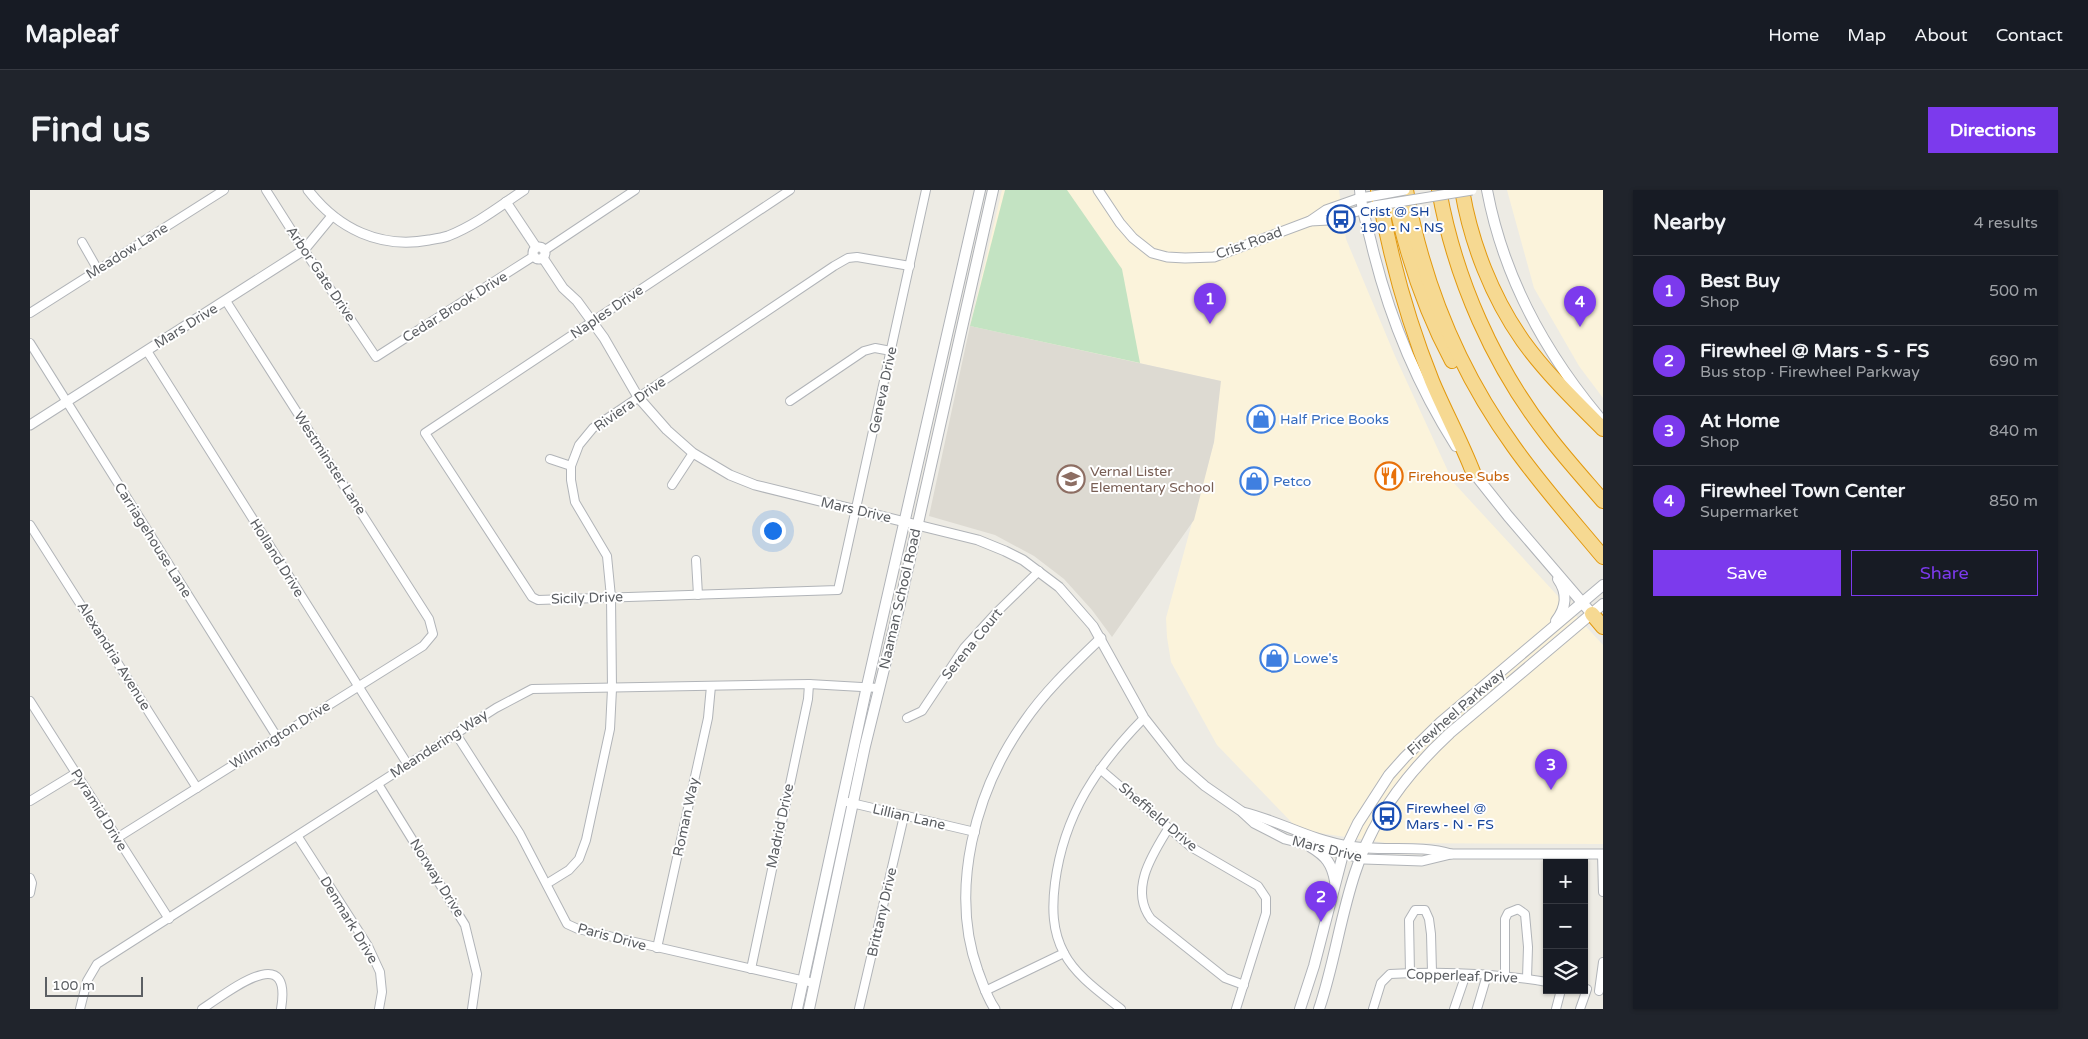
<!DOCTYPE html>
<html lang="en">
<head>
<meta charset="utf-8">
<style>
  :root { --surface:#171b24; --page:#20242c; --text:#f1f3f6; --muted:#9ea1a6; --line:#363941; --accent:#7c3aed }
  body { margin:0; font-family:"Varela Round",sans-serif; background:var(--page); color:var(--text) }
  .controls { position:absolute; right:15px; bottom:15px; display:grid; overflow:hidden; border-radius:0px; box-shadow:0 1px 4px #0004 }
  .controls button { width:45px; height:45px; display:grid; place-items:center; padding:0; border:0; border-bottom:1px solid var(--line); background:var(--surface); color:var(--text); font:25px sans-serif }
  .scale { position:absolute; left:15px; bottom:12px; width:98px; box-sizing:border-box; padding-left:5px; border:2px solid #5c5f63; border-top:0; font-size:14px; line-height:18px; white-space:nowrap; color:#5c5f63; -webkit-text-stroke:4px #fff; paint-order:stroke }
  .you { position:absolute; left:742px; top:340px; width:18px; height:18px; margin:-12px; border:4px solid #fff; border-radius:50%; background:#1a73e8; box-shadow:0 0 0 8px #1a73e833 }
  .badge { display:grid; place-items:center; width:32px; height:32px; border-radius:50%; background:var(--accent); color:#fff; font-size:16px; font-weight:700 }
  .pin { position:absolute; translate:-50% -41px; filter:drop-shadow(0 1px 2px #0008) }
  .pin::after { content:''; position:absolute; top:26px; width:18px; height:15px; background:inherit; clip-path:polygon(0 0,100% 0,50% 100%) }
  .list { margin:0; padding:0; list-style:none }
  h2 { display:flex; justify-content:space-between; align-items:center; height:65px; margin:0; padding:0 20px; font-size:21px }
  h2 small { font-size:16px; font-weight:400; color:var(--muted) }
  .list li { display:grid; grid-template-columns:32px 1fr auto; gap:15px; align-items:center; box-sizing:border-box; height:70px; padding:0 20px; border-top:1px solid var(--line) }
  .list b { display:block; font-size:19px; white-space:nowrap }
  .list p { margin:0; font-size:16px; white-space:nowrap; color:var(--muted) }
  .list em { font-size:16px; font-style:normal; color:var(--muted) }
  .actions { display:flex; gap:10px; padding:15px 20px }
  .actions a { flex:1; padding:11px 0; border:1px solid var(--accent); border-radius:0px; text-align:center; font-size:18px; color:var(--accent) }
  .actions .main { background:var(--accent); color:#fff }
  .icon { flex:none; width:28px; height:28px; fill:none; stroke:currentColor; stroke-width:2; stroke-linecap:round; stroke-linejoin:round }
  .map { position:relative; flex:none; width:1573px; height:819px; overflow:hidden; border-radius:0px }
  header { display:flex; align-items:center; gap:30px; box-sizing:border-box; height:70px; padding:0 25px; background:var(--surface); border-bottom:1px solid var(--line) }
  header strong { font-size:24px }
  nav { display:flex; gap:28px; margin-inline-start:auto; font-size:18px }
  .intro { display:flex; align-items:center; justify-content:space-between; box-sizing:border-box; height:120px; padding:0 30px }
  h1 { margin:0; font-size:35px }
  .button { padding:12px 22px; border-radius:0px; background:var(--accent); color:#fff; font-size:18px; font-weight:700 }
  main { display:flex; gap:30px; padding:0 30px }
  aside { flex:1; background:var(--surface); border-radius:0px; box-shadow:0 1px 4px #0004 }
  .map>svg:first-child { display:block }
  .commercial { fill:#fbf3db }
  .education { fill:#dddad2 }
  .green { fill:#c3e3c2 }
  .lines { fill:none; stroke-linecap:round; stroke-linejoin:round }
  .minor-casing { stroke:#b1b4b8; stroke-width:10 }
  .tertiary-casing { stroke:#b1b4b8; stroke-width:11 }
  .secondary-casing { stroke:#b0b3b8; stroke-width:12 }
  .motorway-casing { stroke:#e2990f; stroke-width:16 }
  .minor { stroke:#fff; stroke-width:8 }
  .tertiary { stroke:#fff; stroke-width:9 }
  .secondary { stroke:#fff; stroke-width:10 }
  .motorway { stroke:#f6d992; stroke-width:14 }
  .tertiary-bridge-casing { stroke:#b1b4b8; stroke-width:11; stroke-linecap:butt }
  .tertiary-bridge { stroke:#fff; stroke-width:9 }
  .labels { text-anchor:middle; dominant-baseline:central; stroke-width:4; stroke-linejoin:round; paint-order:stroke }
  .transit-label { font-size:14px; fill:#164399; stroke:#fff; text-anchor:start }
  .street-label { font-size:14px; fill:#5c5f63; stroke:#fff }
  .shop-label { font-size:14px; fill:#366cbe; stroke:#fff; text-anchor:start }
  .education-label { font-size:14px; fill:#785e54; stroke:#fff; text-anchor:start }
  .food-label { font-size:14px; fill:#c56008; stroke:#fff; text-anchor:start }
</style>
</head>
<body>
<header>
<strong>Mapleaf</strong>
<nav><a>Home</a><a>Map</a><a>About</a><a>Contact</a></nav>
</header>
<div class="intro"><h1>Find us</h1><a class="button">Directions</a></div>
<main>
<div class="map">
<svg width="1573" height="819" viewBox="0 0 1573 819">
  <rect width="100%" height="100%" fill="#edebe4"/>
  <g class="commercial">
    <path d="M972,0H1309L1316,49L1365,166L1423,292L1573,455V654L1356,653L1269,640L1187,555L1141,472L1137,447L1136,428L1184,252L1190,191L940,136Z"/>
    <path d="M1477,0H1573V208L1549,176L1504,98Z"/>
  </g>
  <path class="education" d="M940,136L1191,191L1184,252L1164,330L1082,447L1062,420L1034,389L1004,366L965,345L899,326Z"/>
  <path class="green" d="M975,0H1037L1092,79L1110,173L940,136Z"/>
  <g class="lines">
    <g class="minor-casing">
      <g id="minor">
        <path d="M236,0L274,60L346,167L504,66"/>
        <path d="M760,0L395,243L502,407L508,410L808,400L896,0"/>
        <path d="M52,52L68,80"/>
        <path d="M515,60L605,0"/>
        <path d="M0,123L194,0"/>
        <path d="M0,153L247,547"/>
        <path d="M117,161L378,575"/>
        <path d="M760,211L834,161L845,158L861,161"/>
        <path d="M520,269L541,276"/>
        <path d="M642,295L663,263"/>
        <path d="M0,335L167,598"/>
        <path d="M666,370L668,405"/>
        <path d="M0,511L139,729"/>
        <path d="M877,528L892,521L934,458L967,422L1009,381"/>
        <path d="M426,544L490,644L537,734L548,739L784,793"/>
        <path d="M1070,579L1161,657L1228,696L1236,708V723L1206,819"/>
        <path d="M348,594L435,735L447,784L442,819"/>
        <path d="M0,611L46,583"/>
        <path d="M813,611L945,642"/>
        <path d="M1138,639C1122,665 1099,700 1121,729L1195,788L1214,795"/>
        <path d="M268,647L338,756L350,782L352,802L349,819"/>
        <path d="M87,648L393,456L403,444L399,429L196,111"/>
        <path d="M1572,664L1573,702"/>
        <path d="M0,688L2,693L0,703"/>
        <path d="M518,693L539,680L549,669L556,650L580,539L582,499L581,407L577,366L545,312L541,290V276L549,255L563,238L804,76L818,68L827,67L880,76"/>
        <path d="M627,758L678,528L681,496"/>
        <path d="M721,779L778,509L779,494"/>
        <path d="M1380,783L1379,730L1385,720H1395L1399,729L1401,744L1402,782"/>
        <path d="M1475,786V729L1478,723L1488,719L1495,724L1498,757L1497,788"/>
        <path d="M955,801L1034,763"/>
        <path d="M1569,801L1573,772"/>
        <path d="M50,819L57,791L67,774L466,518L502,499L779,494L849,498"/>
        <path d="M172,819C197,803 263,749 251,819"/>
        <path d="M829,819L874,626"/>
        <path d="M1091,819C1071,803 1046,786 1034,763C1022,741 1022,717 1025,693C1034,624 1067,576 1114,528"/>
        <path d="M1343,819L1351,793L1360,784C1412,781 1465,783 1517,792"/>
        <path d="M1424,819L1436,784"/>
        <path d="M1447,819L1457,785"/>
        <path d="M1526,819L1531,800"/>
        <path d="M1550,819L1557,799"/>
      </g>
    </g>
    <g class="tertiary-casing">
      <g id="tertiary">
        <path d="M278,0C308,39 350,59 399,50C405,49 412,48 418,46C446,35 470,16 494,0"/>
        <path d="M1068,0L1090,33L1103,48L1122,63L1137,67L1155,68L1184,67L1280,31L1296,20L1330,8L1343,6"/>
        <path d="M476,12L506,57"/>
        <path d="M1280,31L1299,30L1344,16"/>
        <circle cx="509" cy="63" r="6"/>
        <path d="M513,68L533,98L547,111L574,148L608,207L637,240L663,263L700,285L725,295L948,350L975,361L993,370L1029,397L1063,436L1114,528L1151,575L1175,596L1211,621L1224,633L1255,649L1334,669L1392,671L1421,664H1573"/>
        <path d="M0,235L263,67L274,60L302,26"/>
        <path d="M1213,622C1250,631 1280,650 1319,656C1352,662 1389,654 1421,664"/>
        <path d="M965,819C957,808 953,794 948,781C919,700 945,601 994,532C1015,501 1044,474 1071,448"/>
      </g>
    </g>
    <g class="secondary-casing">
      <g id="secondary">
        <path d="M1330,0C1331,18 1337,35 1341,52C1358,124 1386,193 1426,256"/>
        <path d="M1457,0C1473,85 1514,161 1569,227"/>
        <path d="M1439,277L1478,326L1562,424"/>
        <path d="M1526,431C1536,418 1538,403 1528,389"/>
        <path d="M1281,657C1296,666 1302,674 1305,691"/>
        <path d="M767,819L837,496L950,0"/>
        <path d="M779,819L835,556L868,422L963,0"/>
        <path d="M1270,819L1284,776L1313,664L1328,633L1359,585L1375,567L1411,532L1573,395"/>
        <path d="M1289,819C1304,775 1310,728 1325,683C1342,629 1379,581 1420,543L1573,414"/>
      </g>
    </g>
    <g class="motorway-casing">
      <g id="motorway">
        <path d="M1348,0C1360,66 1377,129 1402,191C1415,222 1431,251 1443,282"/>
        <path d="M1363,0C1375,60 1393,117 1422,171"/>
        <path d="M1376,0C1393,93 1429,181 1484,257C1511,295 1543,331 1573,367"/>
        <path d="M1409,0C1425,89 1464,177 1519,247C1536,269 1555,290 1573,311"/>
        <path d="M1432,0C1441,53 1462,107 1493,151C1516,183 1545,211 1573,239"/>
        <path d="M1562,424L1573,437"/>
      </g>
    </g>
    <use href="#minor" class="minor"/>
    <use href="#tertiary" class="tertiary"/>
    <use href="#secondary" class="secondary"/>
    <use href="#motorway" class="motorway"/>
    <g class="tertiary-bridge-casing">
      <g id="tertiary-bridge">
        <path d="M1343,6L1375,0"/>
        <path d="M1344,16L1442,0"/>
      </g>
    </g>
    <use href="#tertiary-bridge" class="tertiary-bridge"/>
  </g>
  <defs>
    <g id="bus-ring" transform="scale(1.4375)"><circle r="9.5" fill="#fff" stroke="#1a4fb4" stroke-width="1.5"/><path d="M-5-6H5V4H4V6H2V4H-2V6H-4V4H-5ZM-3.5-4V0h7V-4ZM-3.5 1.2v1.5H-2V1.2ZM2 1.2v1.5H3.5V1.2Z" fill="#1a4fb4"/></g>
    <g id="shop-ring" transform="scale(1.4375)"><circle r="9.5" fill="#fff" stroke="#3f7fe0" stroke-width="1.5"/><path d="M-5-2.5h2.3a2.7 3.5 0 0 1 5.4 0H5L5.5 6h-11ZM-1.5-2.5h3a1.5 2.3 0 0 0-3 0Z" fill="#3f7fe0"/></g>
    <g id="restaurant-ring" transform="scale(1.4375)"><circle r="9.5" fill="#fff" stroke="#e8710a" stroke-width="1.5"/><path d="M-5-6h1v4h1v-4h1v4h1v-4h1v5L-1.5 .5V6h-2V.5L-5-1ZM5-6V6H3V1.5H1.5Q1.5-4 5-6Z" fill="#e8710a"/></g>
    <g id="school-ring" transform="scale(1.4375)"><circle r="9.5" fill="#fff" stroke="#8d6e63" stroke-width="1.5"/><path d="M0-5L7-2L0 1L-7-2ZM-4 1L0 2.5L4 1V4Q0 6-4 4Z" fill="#8d6e63"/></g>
  </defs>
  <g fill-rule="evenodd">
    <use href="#bus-ring" x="1311" y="29"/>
    <use href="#shop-ring" x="1231" y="229"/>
    <use href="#restaurant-ring" x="1359" y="286"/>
    <use href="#school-ring" x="1041" y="289"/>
    <use href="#shop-ring" x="1224" y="291"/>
    <use href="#shop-ring" x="1244" y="468"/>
    <use href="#bus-ring" x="1357" y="626"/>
  </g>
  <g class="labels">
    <g class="transit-label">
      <text x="1330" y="21">Crist @ SH<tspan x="1330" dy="16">190 - N - NS</tspan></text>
      <text x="1376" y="618">Firewheel @<tspan x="1376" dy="16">Mars - N - FS</tspan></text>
    </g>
    <g class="street-label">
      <text transform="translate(1219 53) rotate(-20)">Crist Road</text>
      <text transform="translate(97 61) rotate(-32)">Meadow Lane</text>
      <text transform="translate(291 84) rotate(56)">Arbor Gate Drive</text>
      <text transform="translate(425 117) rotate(-32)">Cedar Brook Drive</text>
      <text transform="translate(577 122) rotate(-34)">Naples Drive</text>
      <text transform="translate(156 136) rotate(-32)">Mars Drive</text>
      <text transform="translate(853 200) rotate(-78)">Geneva Drive</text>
      <text transform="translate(600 214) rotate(-35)">Riviera Drive</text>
      <text transform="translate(300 273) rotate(57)">Westminster Lane</text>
      <text transform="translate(826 320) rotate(13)">Mars Drive</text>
      <text transform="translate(123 350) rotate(58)">Carriagehouse Lane</text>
      <text transform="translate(247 368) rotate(58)">Holland Drive</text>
      <text transform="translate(557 408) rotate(-2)">Sicily Drive</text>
      <text transform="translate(870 409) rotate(-77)">Naaman School Road</text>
      <text transform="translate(942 454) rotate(-51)">Serena Court</text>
      <text transform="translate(84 466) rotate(58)">Alexandria Avenue</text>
      <text transform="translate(1426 522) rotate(-41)">Firewheel Parkway</text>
      <text transform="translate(250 545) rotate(-32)">Wilmington Drive</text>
      <text transform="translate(409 554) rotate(-33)">Meandering Way</text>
      <text transform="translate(69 620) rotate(58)">Pyramid Drive</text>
      <text transform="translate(656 627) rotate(-78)">Roman Way</text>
      <text transform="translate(879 627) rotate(13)">Lillian Lane</text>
      <text transform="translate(1128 627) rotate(40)">Sheffield Drive</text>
      <text transform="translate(750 636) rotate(-78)">Madrid Drive</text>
      <text transform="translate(1297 659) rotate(14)">Mars Drive</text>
      <text transform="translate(407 688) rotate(58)">Norway Drive</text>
      <text transform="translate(852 722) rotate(-77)">Brittany Drive</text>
      <text transform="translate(319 730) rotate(59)">Denmark Drive</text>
      <text transform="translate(582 747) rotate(15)">Paris Drive</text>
      <text transform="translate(1432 786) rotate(2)">Copperleaf Drive</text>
    </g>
    <g class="shop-label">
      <text x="1250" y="229">Half Price Books</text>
      <text x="1243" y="291">Petco</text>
      <text x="1263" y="468">Lowe's</text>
    </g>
    <g class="education-label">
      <text x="1060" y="281">Vernal Lister<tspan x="1060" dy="16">Elementary School</tspan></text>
    </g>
    <g class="food-label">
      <text x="1378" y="286">Firehouse Subs</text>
    </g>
  </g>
</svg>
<div class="controls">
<button>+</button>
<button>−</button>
<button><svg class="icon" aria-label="layers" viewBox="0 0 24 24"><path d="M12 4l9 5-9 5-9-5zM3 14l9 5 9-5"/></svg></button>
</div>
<div class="scale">100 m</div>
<div class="you"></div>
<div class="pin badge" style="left:1180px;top:134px">1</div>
<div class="pin badge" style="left:1291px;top:732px">2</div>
<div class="pin badge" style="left:1521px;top:600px">3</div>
<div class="pin badge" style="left:1550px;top:137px">4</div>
</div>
<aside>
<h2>Nearby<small>4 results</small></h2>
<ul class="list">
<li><span class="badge">1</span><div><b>Best Buy</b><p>Shop</p></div><em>500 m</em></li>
<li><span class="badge">2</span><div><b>Firewheel @ Mars - S - FS</b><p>Bus stop · Firewheel Parkway</p></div><em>690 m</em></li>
<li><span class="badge">3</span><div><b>At Home</b><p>Shop</p></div><em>840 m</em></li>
<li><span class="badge">4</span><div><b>Firewheel Town Center</b><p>Supermarket</p></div><em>850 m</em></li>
</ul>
<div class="actions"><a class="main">Save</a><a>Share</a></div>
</aside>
</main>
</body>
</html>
